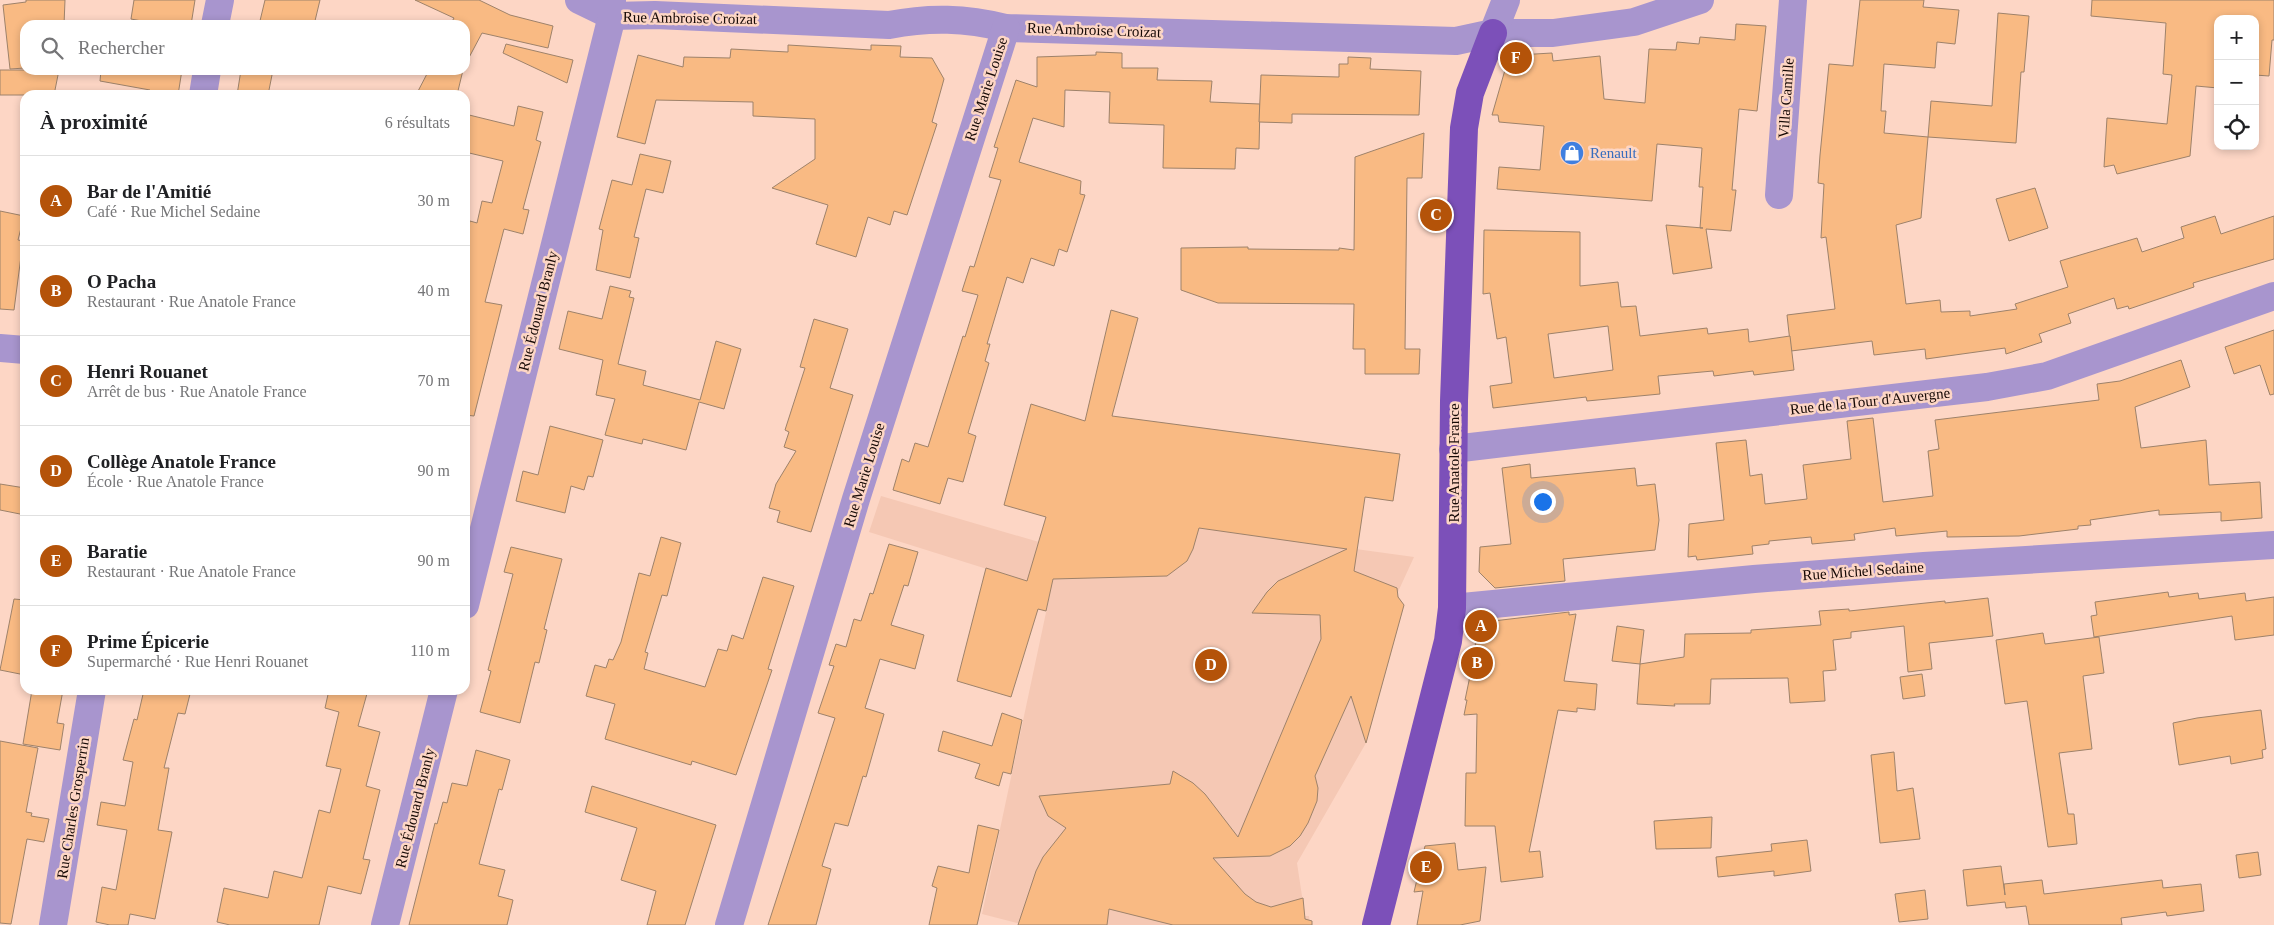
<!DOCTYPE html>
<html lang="fr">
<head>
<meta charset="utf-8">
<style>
  :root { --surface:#fff; --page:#f2f2f2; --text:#202124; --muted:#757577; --line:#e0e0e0; --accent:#b45309 }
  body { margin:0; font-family:Georgia,serif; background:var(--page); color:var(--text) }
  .controls { position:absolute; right:15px; top:15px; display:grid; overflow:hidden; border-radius:10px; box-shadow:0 2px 8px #0003 }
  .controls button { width:45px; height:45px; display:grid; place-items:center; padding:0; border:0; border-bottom:1px solid var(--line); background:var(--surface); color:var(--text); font:25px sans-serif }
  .you { position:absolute; left:1542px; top:501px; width:18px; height:18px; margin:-12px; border:4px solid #fff; border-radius:50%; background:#1a73e8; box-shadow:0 0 0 8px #1a73e833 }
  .badge { display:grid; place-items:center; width:32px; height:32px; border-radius:50%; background:var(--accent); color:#fff; font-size:16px; font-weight:700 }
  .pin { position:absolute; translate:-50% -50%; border:2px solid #fff; box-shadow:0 1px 5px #0006 }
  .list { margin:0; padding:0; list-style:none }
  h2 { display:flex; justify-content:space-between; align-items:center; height:65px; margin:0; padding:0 20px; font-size:21px }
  h2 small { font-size:16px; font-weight:400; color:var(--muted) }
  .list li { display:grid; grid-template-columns:32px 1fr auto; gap:15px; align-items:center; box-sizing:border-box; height:90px; padding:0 20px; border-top:1px solid var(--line) }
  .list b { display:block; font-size:19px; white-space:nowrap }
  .list p { margin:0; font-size:16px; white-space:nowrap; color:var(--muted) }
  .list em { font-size:16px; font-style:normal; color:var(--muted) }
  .icon { flex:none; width:28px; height:28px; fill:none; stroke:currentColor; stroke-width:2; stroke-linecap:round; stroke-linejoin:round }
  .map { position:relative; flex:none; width:2274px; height:925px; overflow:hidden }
  .search { position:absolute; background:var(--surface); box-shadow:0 2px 8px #0003; left:20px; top:20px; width:450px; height:55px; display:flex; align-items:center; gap:12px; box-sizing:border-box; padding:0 18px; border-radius:15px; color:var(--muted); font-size:19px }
  .panel { position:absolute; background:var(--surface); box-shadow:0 2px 8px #0003; left:20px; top:90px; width:450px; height:605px; border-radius:15px }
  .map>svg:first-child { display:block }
  .built { fill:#f5c8b4 }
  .building { fill:#f9ba83; stroke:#9e826a; fill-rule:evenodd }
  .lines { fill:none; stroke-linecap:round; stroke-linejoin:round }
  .minor { stroke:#a895ce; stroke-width:28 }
  .major { stroke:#7c50b9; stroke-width:28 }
  .labels { text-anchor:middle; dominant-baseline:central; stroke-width:5; stroke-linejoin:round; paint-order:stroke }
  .street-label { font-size:15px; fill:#160905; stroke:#fdd6c5 }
  .shop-label { font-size:15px; fill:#366cbe; stroke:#fdd6c5; text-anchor:start }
</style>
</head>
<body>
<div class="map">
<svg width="2274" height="925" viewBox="0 0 2274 925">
  <rect width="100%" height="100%" fill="#fdd6c5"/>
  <path class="built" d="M881,496L1039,542L1079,511L1414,557L1397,594L1404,605L1366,743L1297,863L1305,916H1309L1310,925H1025L982,914L1051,589L869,532Z"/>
  <g class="building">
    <path d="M26,0H65L64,25H25V68L10,69L3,5L26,2Z"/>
    <path d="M134,0H195L191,25H163L131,19Z"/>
    <path d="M265,0H320L314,25H259Z"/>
    <path d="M415,0H479L510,15L553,26L548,48L482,33L465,65V25H450L454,18Z"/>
    <path d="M1860,0H1924L1923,7L1959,10L1955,44L1937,42L1935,68L1884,64L1881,111H1886L1884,133L1928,137L1921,218L1896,225L1906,304L1940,300L1941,312L1970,311V316L2017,309L2015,304L2068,287L2060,261L2137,238L2142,252L2184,238L2181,227L2215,216L2221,234L2274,216V259L2193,283L2194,287L2129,309L2128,306L2117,309L2114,298L2068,314L2071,323L2039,334L2042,342L2006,354L2005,348L1926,359L1925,349L1874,355L1872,341L1791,351L1787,315L1835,309L1826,237L1821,238L1824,184L1818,183L1820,155L1829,64L1853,66Z"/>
    <path d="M2092,0H2274V40H2272L2269,76L2255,75V19H2218V88L2196,86L2190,156L2117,174L2114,165L2104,167L2107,118L2167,124L2172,75L2163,74L2166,23L2091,16Z"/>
    <path d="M1998,13L2029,16L2024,72H2021L2016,143L1928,137L1931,101L1992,106Z"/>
    <path d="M1736,24L1766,26L1757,111L1739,109L1732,190H1736L1731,231L1706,229L1712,268L1673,274L1666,225L1703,228H1700L1703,187H1699L1702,148L1657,144L1652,201L1497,189L1499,167L1540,170L1544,126L1499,122L1498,115H1492L1507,63L1518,55L1552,53L1553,61L1600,56L1604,99L1645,103L1649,49L1676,50L1677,42L1699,44L1700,37L1735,40Z"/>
    <path d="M506,44L573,60L567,83L503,53Z"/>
    <path d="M788,45L871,50V45L901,46L900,57L932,58L944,79L932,122L937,124L907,215L894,211L890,225L868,217L856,257L816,244L828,205L772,188L815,159V119L753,116V102L656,100L645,144L617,137L638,55L683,67L684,57L730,58L731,49L788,52Z"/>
    <path d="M1096,52L1122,53V68H1158L1157,80L1212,81L1210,102L1260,104L1259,149L1236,148L1235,169L1163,168L1164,125L1109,123L1110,92L1065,90L1064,127L1033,118L1019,162L1081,181L1080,194L1085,195L1067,252L1059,249L1054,266L1031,258L1023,283L1007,277L987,344H990L985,361L989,363L968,433L976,436L963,482L948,478L940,504L893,490L902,459L909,462L915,443L928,447L963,336L965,337L978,295L962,291L970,266L974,267L1001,180L989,177L998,148L994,147L1016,80L1037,87V57L1096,55Z"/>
    <path d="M1348,57L1371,58L1370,69L1421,71L1419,115L1292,114V123L1259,122L1261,75L1339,77V64H1348Z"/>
    <path d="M0,70H59L54,95H0Z"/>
    <path d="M101,70H182L178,95H149L150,90L100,81Z"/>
    <path d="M241,70H273L268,95H237Z"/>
    <path d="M429,70H463L457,95H416Z"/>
    <path d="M518,106L543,112L536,140L541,142L523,209L529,210L523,234L504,229L485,302L502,305L474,416L465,415V241L470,221L477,223L482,201L492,203L503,161L465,152V114L514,126Z"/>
    <path d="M1424,133L1422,178H1407L1405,349H1420L1419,374H1365V349H1353L1354,304L1218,303L1181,290V248L1248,247V249L1339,250V248L1354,250L1355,157Z"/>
    <path d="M640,154L671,161L663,193L646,189L634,237L639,238L630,278L596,270L603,230L599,229L612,180L632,185Z"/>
    <path d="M2035,188L2048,228L2009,241L1996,199Z"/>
    <path d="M0,211L24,216L18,240L23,241L14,310L0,309Z"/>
    <path d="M1484,230L1580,232V286L1618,282L1621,307L1636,306L1640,336L1707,328L1708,334L1748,329L1749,342L1790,336L1794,370L1754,375L1753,371L1714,376L1713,371L1658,376L1660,394L1587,401L1586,397L1493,408L1490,386L1512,383L1506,337L1497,339L1490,293L1483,294ZM1608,326L1613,370L1554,378L1548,334Z"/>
    <path d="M610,286L631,291L629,297L634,298L618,364L646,371L643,385L700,400L716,341L741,349L724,409L699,402L686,450L643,439L642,444L605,435L615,399L596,395L603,360L559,349L568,311L602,319Z"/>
    <path d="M1111,310L1138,318L1112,416L1400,454L1393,501L1365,497L1354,571L1397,588L1398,597L1404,605L1366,743L1351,696L1315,776L1318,788L1317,801L1308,823L1300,836L1290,846L1270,856L1213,858L1245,894L1256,902L1271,907L1303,898L1305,919L1312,921V925H1173L1109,909L1107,925H1018L1036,871L1043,857L1066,828L1048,816L1039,796L1170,784L1173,771L1193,783L1205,794L1238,837L1321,639L1320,615L1252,613L1267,592L1278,581L1347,549L1199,528L1193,549L1187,561L1167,576L1053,579L1046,611L1038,609L1011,697L957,681L986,568L1027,581L1046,517L1004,505L1031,404L1085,421Z"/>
    <path d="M814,319L848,329L830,388L853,395L811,532L777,522L780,511L769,508L776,484L796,451L784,447L789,432L785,430L805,368L800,367Z"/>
    <path d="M2274,330V394L2270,395L2260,365L2234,374L2225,347Z"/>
    <path d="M2181,360L2190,387L2135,407L2141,448L2206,440L2209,485L2260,482L2262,518L2221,521V512L2159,515V510L2090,520L2091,525L2078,526V529L2019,536L1947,537V531L1896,536L1895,528L1854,534L1855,540L1812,544L1811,537L1769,541V544L1752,546L1753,554L1697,560L1696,556L1688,557L1689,524L1724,520L1716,443L1746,440L1750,476L1762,474L1765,504L1807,499L1803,465L1851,459L1847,421L1873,418L1883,502L1933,496L1928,451L1939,449L1935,420L2099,400L2097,384L2120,381Z"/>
    <path d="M550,426L603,440L593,477L588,476L584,490L571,486L565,513L516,501L523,471L538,475Z"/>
    <path d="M1530,464L1531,478L1635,468L1637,486L1655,484L1659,520L1655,550L1563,559L1565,581L1495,588L1479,572L1480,547L1511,544L1502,468Z"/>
    <path d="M0,484L25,488V515L0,510Z"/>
    <path d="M661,537L681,543L667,596L662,595L645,652L648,653L644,669L705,687L718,649L727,651L732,635L743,639L763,577L794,586L768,669L772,670L736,775L692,761L691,765L605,739L615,704L586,696L595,665L606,668L609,659L613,660L621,642L639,573L650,576Z"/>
    <path d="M889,544L918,552L908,586L904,585L891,625L924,635L915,669L880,659L865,708L884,714L866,777L863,776L848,826L835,823L822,866L831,869L816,925H768L835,718L818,713L834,666L829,665L836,644L846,647L854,619L861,621L870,593L873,594Z"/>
    <path d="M511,547L562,559L544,629L547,630L539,663L535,662L520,723L480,712L491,671L488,670L513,574L504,572Z"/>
    <path d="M2168,592L2169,597L2198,593L2199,599L2245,593L2246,601L2274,597V635L2235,640L2232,616L2094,637L2091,616L2097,615L2095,602Z"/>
    <path d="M1988,598L1993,636L1929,643L1932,669L1908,672L1904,626L1851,632V638L1833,640L1836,670L1823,671L1825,701L1790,703L1788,678L1711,679L1710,704H1674L1675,706L1637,704L1640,664L1684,657L1685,634L1751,633V630L1821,625L1819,611L1849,609V611L1945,601V603Z"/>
    <path d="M14,599L25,600V675L0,670Z"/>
    <path d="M1569,612V615L1576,614L1564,681L1597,684L1595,710L1577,708V712L1558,710L1529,852L1540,851L1543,877L1501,882L1495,826H1465L1466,773H1476L1477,714L1464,715L1467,700H1465L1475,652L1476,630L1485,622Z"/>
    <path d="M1617,626L1644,630L1640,664L1612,661Z"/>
    <path d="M2043,633L2045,644L2099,637L2104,673L2083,676L2092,749L2059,753L2068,814H2074L2077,844L2048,847L2027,701L2005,704L1996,640Z"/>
    <path d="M1922,674L1925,696L1903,699L1900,677Z"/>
    <path d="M32,690H63L57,723L64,724L60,750L23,744Z"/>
    <path d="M144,690H191L185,714L178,713L164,768H169L158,830L172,832L155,919L130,914L128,925H110L96,922L102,887L116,890L127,830L97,825L101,802L125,806L133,762L123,760L134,719L137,720Z"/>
    <path d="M329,690H368L358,726L380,732L366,786L380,790L363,859L370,860L361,894L328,886L319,925H230L217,922L224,888L268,898L274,871L302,878L319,810L330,813L341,769L326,766L339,712L325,708Z"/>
    <path d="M2261,710L2266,749L2262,750L2263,758L2231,764L2230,756L2179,765L2173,723L2197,718Z"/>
    <path d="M1002,713L1022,720L1011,774L1003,772L999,786L975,778L980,764L938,751L943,731L992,746Z"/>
    <path d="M0,741L38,748L26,812L32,813L31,816L49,819L44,842L27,839L11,924L0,923Z"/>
    <path d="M476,750L510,760L502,790L499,789L479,864L505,870L498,896L513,900L507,925H409L435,823L437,824L443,802L447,803L452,783L467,786Z"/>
    <path d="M1894,752L1897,791L1913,788L1920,839L1880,843L1871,755Z"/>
    <path d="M592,786L716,825L685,925H647L656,891L621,880L637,828L585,812Z"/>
    <path d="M1712,817L1711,848L1656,849L1654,821Z"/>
    <path d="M978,825L999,830L977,925H929L937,888L932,886L938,866L969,873Z"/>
    <path d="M1807,840L1811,871L1774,876V871L1718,877L1716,857L1772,851L1771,844Z"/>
    <path d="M1455,843L1458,870L1486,867L1480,921L1460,925H1417L1423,891L1414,892L1425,846Z"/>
    <path d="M2258,852L2261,875L2239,878L2236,855Z"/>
    <path d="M2001,866L2005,895L2004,884L2042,880L2044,894L2162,880L2163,888L2201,884L2204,911L2167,916L2166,912L2121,918L2122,925H2029L2026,906L2006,908L2005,902L1967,906L1963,870Z"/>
    <path d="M1925,890L1928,919L1899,922L1895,894Z"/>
  </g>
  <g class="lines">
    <g class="minor">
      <path d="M579,0L612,16L655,15L889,25C930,17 965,18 1006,28L1456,41L1493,33H1553L1634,22L1700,0"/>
      <path d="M215,25L220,0"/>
      <path d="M1493,33L1506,0"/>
      <path d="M203,95L207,70"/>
      <path d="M1779,195L1793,0"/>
      <path d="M0,348L25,350"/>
      <path d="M1453,449L1987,387L2047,376L2274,296"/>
      <path d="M465,605L612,16V0"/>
      <path d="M1452,608L1754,579L1924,566L2274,545"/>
      <path d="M53,925L92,690"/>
      <path d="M385,925L444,690"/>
      <path d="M729,925L856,499L1006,28"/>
    </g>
    <path class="major" d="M1376,925L1448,641L1452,608L1454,401L1464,128L1470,93L1493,33"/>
  </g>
  <defs>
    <g id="shop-disc" transform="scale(1.25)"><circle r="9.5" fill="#3f7fe0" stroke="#fdd6c5"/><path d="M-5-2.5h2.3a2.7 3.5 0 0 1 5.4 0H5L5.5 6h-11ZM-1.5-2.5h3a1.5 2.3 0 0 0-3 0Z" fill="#fff"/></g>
  </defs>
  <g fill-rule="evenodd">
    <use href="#shop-disc" x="1572" y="153"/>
  </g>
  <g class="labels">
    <g class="street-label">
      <text transform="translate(690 18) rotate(1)">Rue Ambroise Croizat</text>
      <text transform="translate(1094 30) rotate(2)">Rue Ambroise Croizat</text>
      <text transform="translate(986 89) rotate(-72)">Rue Marie Louise</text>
      <text transform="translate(1786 98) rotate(-86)">Villa Camille</text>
      <text transform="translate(538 311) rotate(-76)">Rue Édouard Branly</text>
      <text transform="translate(1870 401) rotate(-6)">Rue de la Tour d'Auvergne</text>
      <text transform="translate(1454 463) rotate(-90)">Rue Anatole France</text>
      <text transform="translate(864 475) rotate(-73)">Rue Marie Louise</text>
      <text transform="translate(1863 571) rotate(-4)">Rue Michel Sedaine</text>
      <text transform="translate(73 808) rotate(-81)">Rue Charles Grosperrin</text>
      <text transform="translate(415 808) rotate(-76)">Rue Édouard Branly</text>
    </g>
    <g class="shop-label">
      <text x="1590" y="153">Renault</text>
    </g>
  </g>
</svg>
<div class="controls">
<button>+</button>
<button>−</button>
<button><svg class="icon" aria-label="locate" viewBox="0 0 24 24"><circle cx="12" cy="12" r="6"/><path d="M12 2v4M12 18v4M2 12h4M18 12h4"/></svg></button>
</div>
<div class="you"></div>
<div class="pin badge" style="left:1481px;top:626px">A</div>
<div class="pin badge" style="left:1477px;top:663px">B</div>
<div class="pin badge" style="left:1436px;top:215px">C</div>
<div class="pin badge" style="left:1211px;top:665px">D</div>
<div class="pin badge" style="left:1426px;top:867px">E</div>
<div class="pin badge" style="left:1516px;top:58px">F</div>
<div class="search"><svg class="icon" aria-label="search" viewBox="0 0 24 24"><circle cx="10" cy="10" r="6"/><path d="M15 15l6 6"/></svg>Rechercher</div>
<section class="panel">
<h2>À proximité<small>6 résultats</small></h2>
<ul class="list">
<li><span class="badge">A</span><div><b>Bar de l'Amitié</b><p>Café · Rue Michel Sedaine</p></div><em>30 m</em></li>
<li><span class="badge">B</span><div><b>O Pacha</b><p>Restaurant · Rue Anatole France</p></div><em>40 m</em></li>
<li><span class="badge">C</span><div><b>Henri Rouanet</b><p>Arrêt de bus · Rue Anatole France</p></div><em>70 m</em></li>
<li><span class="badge">D</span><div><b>Collège Anatole France</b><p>École · Rue Anatole France</p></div><em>90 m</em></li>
<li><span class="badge">E</span><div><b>Baratie</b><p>Restaurant · Rue Anatole France</p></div><em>90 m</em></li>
<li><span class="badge">F</span><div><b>Prime Épicerie</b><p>Supermarché · Rue Henri Rouanet</p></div><em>110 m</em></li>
</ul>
</section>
</div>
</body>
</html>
